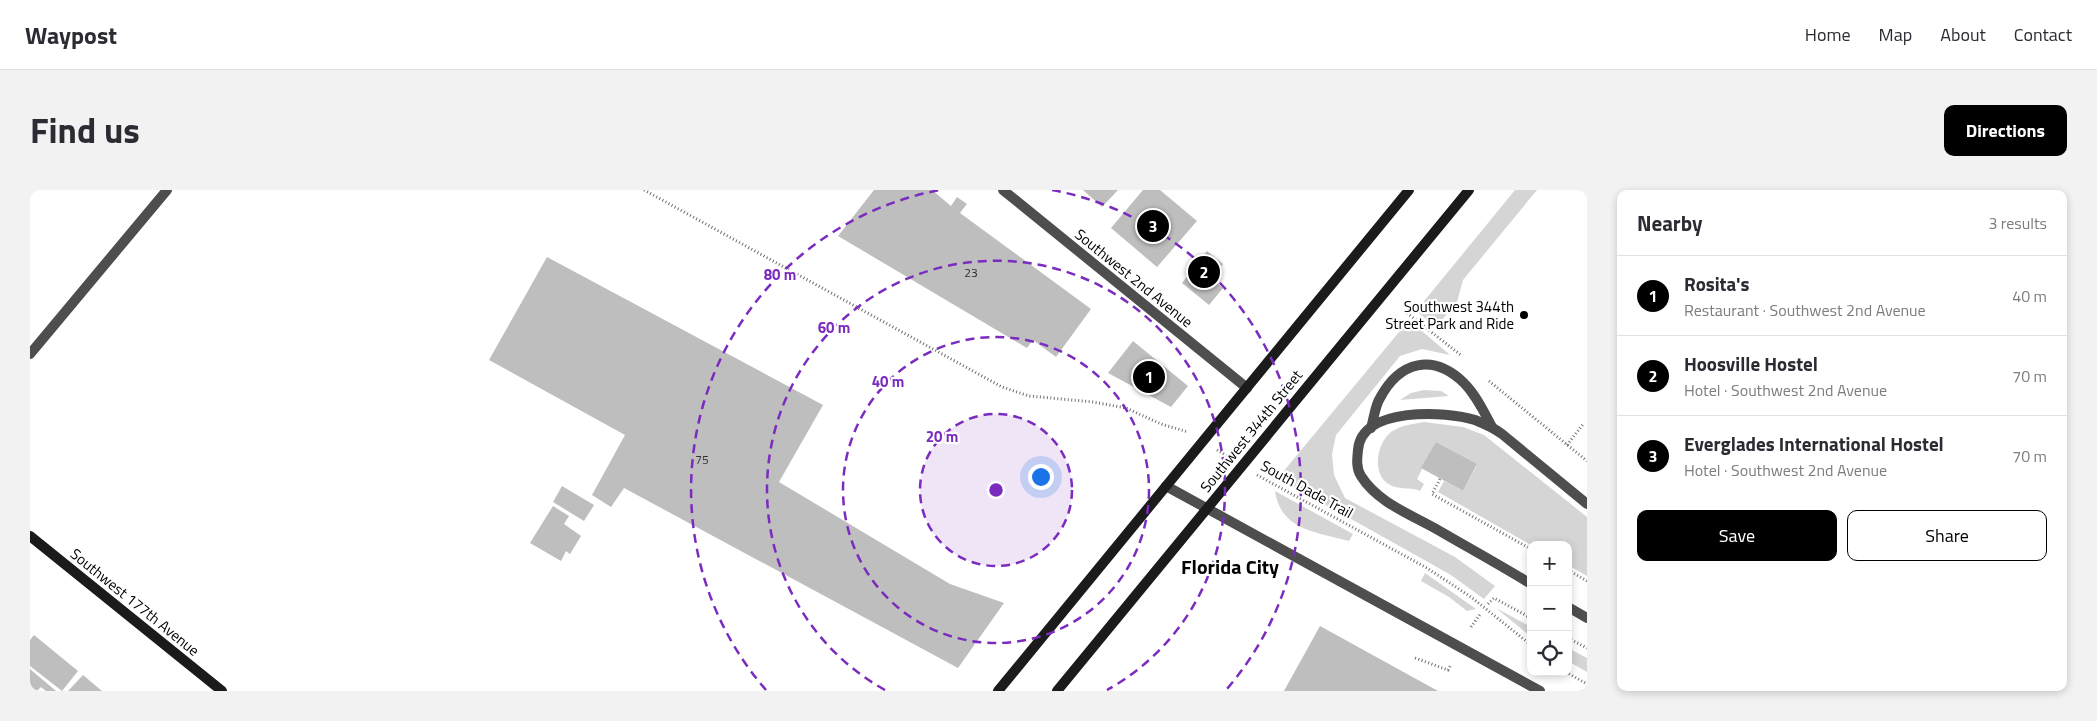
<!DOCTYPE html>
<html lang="en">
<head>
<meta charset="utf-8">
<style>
  :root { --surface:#fff; --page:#f2f2f3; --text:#2b2b33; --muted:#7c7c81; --line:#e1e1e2; --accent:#000 }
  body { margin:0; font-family:"Titillium Web",sans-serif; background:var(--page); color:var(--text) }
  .controls { position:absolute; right:15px; bottom:15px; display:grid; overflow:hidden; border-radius:10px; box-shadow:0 2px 8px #0003 }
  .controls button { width:45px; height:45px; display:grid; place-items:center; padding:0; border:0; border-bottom:1px solid var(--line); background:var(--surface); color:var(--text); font:25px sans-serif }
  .you { position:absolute; left:1010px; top:286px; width:18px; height:18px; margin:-12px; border:4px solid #fff; border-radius:50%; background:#1a73e8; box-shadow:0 0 0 8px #1a73e833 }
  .badge { display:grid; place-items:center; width:32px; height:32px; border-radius:50%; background:var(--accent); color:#fff; font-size:16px; font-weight:700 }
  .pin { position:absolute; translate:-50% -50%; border:2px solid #fff; box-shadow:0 1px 5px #0006 }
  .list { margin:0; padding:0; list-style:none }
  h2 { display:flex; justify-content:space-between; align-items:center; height:65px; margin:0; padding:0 20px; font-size:21px }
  h2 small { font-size:16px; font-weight:400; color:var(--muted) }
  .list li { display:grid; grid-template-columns:32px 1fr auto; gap:15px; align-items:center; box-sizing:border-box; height:80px; padding:0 20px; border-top:1px solid var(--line) }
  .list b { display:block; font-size:19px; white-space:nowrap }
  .list p { margin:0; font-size:16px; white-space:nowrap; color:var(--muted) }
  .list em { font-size:16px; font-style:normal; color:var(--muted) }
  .actions { display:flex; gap:10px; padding:15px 20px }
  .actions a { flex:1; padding:11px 0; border:1px solid var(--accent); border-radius:10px; text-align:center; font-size:18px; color:var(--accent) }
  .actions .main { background:var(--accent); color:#fff }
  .icon { flex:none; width:28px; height:28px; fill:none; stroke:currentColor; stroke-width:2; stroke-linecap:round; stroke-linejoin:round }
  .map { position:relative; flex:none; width:1557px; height:501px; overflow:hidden; border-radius:10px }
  header { display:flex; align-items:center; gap:30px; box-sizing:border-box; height:70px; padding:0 25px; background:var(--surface); border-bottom:1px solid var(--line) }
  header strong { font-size:24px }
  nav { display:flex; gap:28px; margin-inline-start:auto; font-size:18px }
  .intro { display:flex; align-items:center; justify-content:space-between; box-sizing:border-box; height:120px; padding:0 30px }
  h1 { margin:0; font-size:35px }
  .button { padding:12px 22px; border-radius:10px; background:var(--accent); color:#fff; font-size:18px; font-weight:700 }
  main { display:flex; gap:30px; padding:0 30px }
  aside { flex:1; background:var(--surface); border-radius:10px; box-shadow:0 2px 8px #0003 }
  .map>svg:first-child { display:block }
  .green { fill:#d5d5d5 }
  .building { fill:#bebebe }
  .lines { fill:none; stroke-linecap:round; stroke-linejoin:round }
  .path { stroke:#707070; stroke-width:3; stroke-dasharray:1 2.5; stroke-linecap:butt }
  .lane { stroke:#4e4e4e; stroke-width:10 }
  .street { stroke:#4e4e4e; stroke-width:10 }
  .secondary { stroke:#1b1b1b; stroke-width:10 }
  .ring { fill:none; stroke:#7b2cbf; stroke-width:2.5; stroke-dasharray:9 6 }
  .poi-dot { fill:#000; stroke:#fff; stroke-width:2 }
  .labels { text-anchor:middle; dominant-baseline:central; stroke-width:4.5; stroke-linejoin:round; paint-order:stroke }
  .number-label { font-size:12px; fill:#303030 }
  .street-label { font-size:15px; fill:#000; stroke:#fff }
  .poi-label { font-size:15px; fill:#000; stroke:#fff; text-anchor:end }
  .district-label { font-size:20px; font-weight:bold; fill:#000; stroke:#fff }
  .centre { fill:#7b2cbf; stroke:#fff; stroke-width:2.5 }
  .ring-label { font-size:15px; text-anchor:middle; font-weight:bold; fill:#7b2cbf; stroke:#fff; stroke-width:4.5; stroke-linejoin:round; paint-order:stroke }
</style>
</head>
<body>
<header>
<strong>Waypost</strong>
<nav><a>Home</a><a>Map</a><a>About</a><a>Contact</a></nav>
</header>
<div class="intro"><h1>Find us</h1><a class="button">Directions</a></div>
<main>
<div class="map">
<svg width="1557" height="501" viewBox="0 0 1557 501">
  <rect width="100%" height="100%" fill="#fff"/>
  <g class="green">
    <path d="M1485,0H1507L1433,90L1427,112L1406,137L1386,121Z"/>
    <path d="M1379,130L1420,165L1392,159L1370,166L1306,245L1302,264L1304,285L1315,308L1425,367L1465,396L1454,409L1421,385L1248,288Z"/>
    <path d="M1394,200L1411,201L1419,206L1370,210L1381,203Z"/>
    <path d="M1394,232L1433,237L1454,245L1557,327V386L1538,375V355H1501L1408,302L1414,291L1433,301L1447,275L1406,252L1387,289L1394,294L1390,301C1379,296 1368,301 1357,293C1342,282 1347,253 1361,242C1371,235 1383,234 1394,232Z"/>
    <path d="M1245,301L1323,344L1319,351C1287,342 1251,341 1245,301Z"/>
    <path d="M1395,383L1446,419L1437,421L1419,407L1391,391Z"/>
    <path d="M1466,418L1501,437V447Z"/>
    <path d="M1538,458L1557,468V482L1538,471Z"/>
  </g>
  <g class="building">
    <path d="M844,0H902L921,16L927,7L937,14L930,23L1061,119L1026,167L1003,150L997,158L808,46Z"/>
    <path d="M1053,0H1088L1072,17Z"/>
    <path d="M1113,0H1130L1167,31L1127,77L1081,38Z"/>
    <path d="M1177,61L1193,74L1182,89L1193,98L1179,115L1152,93Z"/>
    <path d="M517,67L793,215L749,292L920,394L974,413L928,478L594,298L581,317L562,305L595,245L459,170Z"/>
    <path d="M1103,151L1158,196L1141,217L1078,183Z"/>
    <path d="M1406,252L1447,274L1433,301L1391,278Z"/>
    <path d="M532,296L564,315L554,331L523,312Z"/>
    <path d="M523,316L539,326L534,334L551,346L540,364L536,361L531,371L500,353Z"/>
    <path d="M1290,436L1408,501H1254Z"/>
    <path d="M4,445L48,481L32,501L0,476V450Z"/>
    <path d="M0,479L26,501H16L11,497L7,501H0Z"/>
    <path d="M53,485L72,501H38Z"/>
  </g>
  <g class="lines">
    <g class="path">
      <path d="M614,0L972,197L999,206L1063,212L1096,218L1131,234L1158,242"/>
      <path d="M1377,123L1432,166"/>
      <path d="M1459,191L1557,271"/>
      <path d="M1537,255L1554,233"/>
      <path d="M1187,260L1199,267"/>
      <path d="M1227,285L1397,378L1441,407L1501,455"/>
      <path d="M1410,289L1402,304L1501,359"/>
      <path d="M1538,380L1557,391"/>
      <path d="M1458,414L1464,408L1501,428"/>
      <path d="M1441,437L1451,423"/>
      <path d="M1538,448L1557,458"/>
      <path d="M1385,468L1418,480L1420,476"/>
      <path d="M1536,482L1557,494"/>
    </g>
    <g class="lane">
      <path d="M1341,238C1344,228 1345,216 1350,208C1370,171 1403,163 1434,193C1446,205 1454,222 1462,237"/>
      <path d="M1136,296L1510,501"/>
      <path d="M1501,394C1470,375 1439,358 1408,340C1382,325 1348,313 1331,286C1326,278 1327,269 1328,260C1331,216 1417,221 1445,230C1455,234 1464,238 1472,244L1557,314"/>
      <path d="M1538,417L1557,428"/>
    </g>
    <g class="street">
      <path d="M973,0L1217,198"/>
      <path d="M0,164L137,0"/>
    </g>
    <g class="secondary">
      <path d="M0,346L192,501"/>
      <path d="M968,501L1379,0"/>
      <path d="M1027,501L1439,0"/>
    </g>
  </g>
  <circle cx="966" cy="300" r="76" fill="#7b2cbf" fill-opacity=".12"/>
  <g class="ring">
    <circle cx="966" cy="300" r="76"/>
    <circle cx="966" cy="300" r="153"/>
    <path d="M855 500A229 229 0 1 1 1077 500"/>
    <path d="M736 500A305 305 0 0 1 910 0M1022 0A305 305 0 0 1 1196 500"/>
  </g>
  <circle class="poi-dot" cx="1494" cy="125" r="5"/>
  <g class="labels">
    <g class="number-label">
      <text x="941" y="82">23</text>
      <text x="672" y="269">75</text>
    </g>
    <g class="street-label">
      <text transform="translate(1104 88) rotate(39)">Southwest 2nd Avenue</text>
      <text transform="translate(1221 241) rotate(-51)">Southwest 344th Street</text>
      <text transform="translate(1277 299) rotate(29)">South Dade Trail</text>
      <text transform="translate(105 412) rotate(39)">Southwest 177th Avenue</text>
    </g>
    <g class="poi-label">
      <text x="1484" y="116">Southwest 344th<tspan x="1484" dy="17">Street Park and Ride</tspan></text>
    </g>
    <g class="district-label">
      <text x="1200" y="376">Florida City</text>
    </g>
  </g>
  <circle cx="966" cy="300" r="8" class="centre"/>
  <g class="ring-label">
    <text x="750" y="90">80 m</text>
    <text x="804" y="143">60 m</text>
    <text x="858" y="197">40 m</text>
    <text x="912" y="252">20 m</text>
  </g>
</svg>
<div class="controls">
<button>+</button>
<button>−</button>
<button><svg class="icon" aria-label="locate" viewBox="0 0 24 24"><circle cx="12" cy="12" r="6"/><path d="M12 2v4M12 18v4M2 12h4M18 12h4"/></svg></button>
</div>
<div class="you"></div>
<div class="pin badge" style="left:1119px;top:187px">1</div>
<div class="pin badge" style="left:1174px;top:82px">2</div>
<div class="pin badge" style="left:1123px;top:36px">3</div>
</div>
<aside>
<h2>Nearby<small>3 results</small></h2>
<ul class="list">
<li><span class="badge">1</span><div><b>Rosita's</b><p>Restaurant · Southwest 2nd Avenue</p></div><em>40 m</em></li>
<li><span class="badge">2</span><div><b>Hoosville Hostel</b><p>Hotel · Southwest 2nd Avenue</p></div><em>70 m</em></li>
<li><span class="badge">3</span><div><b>Everglades International Hostel</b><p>Hotel · Southwest 2nd Avenue</p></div><em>70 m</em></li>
</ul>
<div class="actions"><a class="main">Save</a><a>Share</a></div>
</aside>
</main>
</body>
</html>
